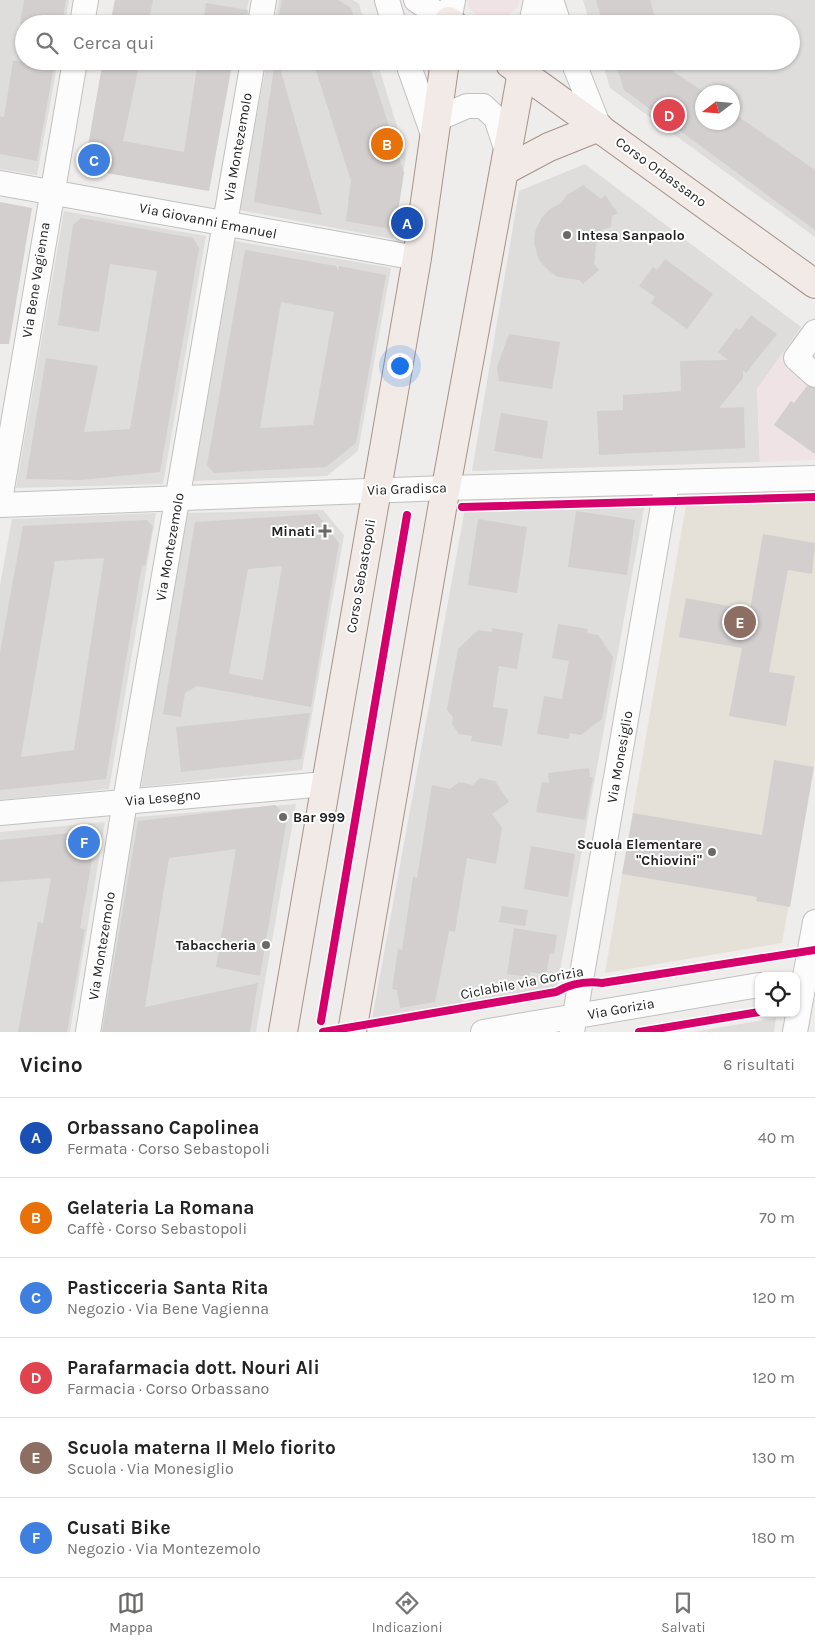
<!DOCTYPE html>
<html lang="it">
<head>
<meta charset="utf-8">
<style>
  :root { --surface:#fff; --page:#f6f6f6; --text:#222; --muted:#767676; --line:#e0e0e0; --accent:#6a6968 }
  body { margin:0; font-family:Karla,sans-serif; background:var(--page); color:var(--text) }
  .controls { position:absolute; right:15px; bottom:15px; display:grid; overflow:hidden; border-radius:10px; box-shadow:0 1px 4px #0004 }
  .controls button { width:45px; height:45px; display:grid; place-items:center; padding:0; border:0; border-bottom:1px solid var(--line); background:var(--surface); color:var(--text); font:25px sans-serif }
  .compass { position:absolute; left:695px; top:85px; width:45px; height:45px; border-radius:50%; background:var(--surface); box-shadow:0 1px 4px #0004; rotate:254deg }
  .you { position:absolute; left:399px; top:365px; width:18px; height:18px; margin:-12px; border:4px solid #fff; border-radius:50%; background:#1a73e8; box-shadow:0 0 0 8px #1a73e833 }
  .badge { display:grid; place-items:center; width:32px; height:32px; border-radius:50%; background:var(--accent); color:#fff; font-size:16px; font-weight:700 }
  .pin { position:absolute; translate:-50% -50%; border:2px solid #fff; box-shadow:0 1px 5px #0006 }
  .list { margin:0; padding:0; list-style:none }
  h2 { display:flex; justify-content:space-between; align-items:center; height:65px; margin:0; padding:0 20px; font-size:21px }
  h2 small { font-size:16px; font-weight:400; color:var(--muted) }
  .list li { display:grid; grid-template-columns:32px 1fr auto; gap:15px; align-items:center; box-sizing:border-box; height:80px; padding:0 20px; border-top:1px solid var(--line) }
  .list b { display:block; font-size:19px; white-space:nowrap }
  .list p { margin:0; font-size:16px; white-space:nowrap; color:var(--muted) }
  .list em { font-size:16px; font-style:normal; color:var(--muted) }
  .icon { flex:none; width:28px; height:28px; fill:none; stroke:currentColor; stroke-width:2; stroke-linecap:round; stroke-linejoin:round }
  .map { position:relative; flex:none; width:815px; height:1032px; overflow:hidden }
  .search { position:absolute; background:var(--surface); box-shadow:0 1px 4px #0004; left:15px; right:15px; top:15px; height:55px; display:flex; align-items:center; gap:12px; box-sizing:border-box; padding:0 18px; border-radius:28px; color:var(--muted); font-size:19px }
  .sheet { height:545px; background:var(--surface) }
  nav { display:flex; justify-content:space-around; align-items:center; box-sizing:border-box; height:70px; border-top:1px solid var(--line); background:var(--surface); font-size:14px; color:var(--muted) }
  nav a { display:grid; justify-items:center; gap:2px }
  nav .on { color:var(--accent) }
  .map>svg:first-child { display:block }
  .built { fill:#dedddc; fill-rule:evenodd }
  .commercial { fill:#f0e3e5 }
  .education { fill:#e6e1d8 }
  .building { fill:#d2cfce; fill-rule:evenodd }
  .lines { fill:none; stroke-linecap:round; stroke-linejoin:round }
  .minor-casing { stroke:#c1c0c0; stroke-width:26 }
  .major-casing { stroke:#a59288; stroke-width:30 }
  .minor { stroke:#fdfcfc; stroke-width:24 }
  .major { stroke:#f2eae7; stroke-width:28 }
  .cycleway-casing { stroke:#fff; stroke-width:11 }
  .cycleway { stroke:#d6006c; stroke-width:8 }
  .poi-dot { fill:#6a6968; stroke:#fff; stroke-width:2 }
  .labels { text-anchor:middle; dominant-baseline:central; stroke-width:4; stroke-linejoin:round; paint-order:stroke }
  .street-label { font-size:14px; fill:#222; stroke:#fff }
  .poi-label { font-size:14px; font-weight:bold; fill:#222; stroke:#fff; text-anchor:end }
</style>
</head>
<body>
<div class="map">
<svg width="815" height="1032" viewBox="0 0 815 1032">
  <rect width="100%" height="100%" fill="#efedeb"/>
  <g class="built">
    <path d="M0,0H69L65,24H24V61H58L37,175L0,169Z"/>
    <path d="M115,0H249L244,24H110Z"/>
    <path d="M279,0H353L359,4L365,24H274Z"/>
    <path d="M583,0H815V237L610,88L602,61H791V24H590ZM702,92H732V122H702Z"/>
    <path d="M103,61H233L209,191L84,169Z"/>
    <path d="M267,61H377L406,156L393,239L239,210Z"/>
    <path d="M585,164L801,327L757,389L760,462L472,471L519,191Z"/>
    <path d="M64,211L206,236L163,484L16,488Z"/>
    <path d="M235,241L391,268L358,451L327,476L193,481Z"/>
    <path d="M646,498L557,987L372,1019L466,503Z"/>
    <path d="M323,510L344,535L302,770L141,787L186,513Z"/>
    <path d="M156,513L109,789L0,800V585L12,519Z"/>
    <path d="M296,804L256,1032H101L135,817Z"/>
    <path d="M105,822L70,1032H0V832Z"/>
    <path d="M776,1018L774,1032H693Z"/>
  </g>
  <g class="commercial">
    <path d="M466,0H519L518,7L509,15L497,20H486L477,16L469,8Z"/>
    <path d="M801,327L815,337V460L760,462L757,389Z"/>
  </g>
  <path class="education" d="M815,501V760L782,943L605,973L686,505Z"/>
  <g class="building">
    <path d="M24,0H66L62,24H20Z"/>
    <path d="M115,0H153L148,24H110Z"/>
    <path d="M282,0H338L351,8L356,24H277Z"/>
    <path d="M596,0H650L657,24H603Z"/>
    <path d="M206,3L248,10L247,24H203Z"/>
    <path d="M13,61H55L37,161L0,154V116L4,117Z"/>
    <path d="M103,61H140L123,141L184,152L198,61L232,63L209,191L84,169Z"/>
    <path d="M275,61H278L322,215L254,202Z"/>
    <path d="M313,61H368L404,173L395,230L346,221L351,181Z"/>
    <path d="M615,61H669L671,70L704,92L702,122H732V112L815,170V230L624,90Z"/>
    <path d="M583,185L601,199L605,195L618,213L612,216L611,227L602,230L599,241L597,240L594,264L599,270L583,284L579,280L558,277L549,271L539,260L534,243L535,232L542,217L550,209L561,203L567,195Z"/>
    <path d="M0,202L32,208L9,344H0Z"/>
    <path d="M81,218L193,238L199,248L160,472L81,480L26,479L46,358L98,366L84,432L130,429L157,271L110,264L99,332L58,325L73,225Z"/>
    <path d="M245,250L336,266L338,271L339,266L386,275L356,443L326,467L214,473L207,465ZM281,302L334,312L313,425L260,428Z"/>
    <path d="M665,259L713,294L687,329L651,303L655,297L639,286L653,267L657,270Z"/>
    <path d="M751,315L777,334L746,373L743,370V378L719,408L744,407L745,448L599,455L597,411L623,410V395L681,391L680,361L728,360L718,352L736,328L740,330Z"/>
    <path d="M509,334L560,342L552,389L499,381L497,367Z"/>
    <path d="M807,386L815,388V454L774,425L791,401L794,403Z"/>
    <path d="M501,413L548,421L542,459L494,451Z"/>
    <path d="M576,511L635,520L627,575L568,567Z"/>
    <path d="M317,514L339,543L311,707L197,686L185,693L181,717L163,714L195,522ZM282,566L263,680L229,674L248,569Z"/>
    <path d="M478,519L527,527L517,593L468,585Z"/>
    <path d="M147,520L153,527L145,566L142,565L106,779L0,790V652L23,526ZM104,558L74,750L21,757L55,561Z"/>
    <path d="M763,534L815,543L812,574L788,570L769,672L795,676L786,726L729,716L742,648L679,637L686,598L750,610Z"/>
    <path d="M558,624L588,629L587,633L598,635L613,657L602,719L581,735L570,733L569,739L537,734L544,696L562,699L569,661L552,658Z"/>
    <path d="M492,628L523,633L517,669L499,666L493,707L508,709L502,746L471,741L472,736L459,734L452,724L453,717L447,710L458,649L478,630L492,632Z"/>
    <path d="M310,713L301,759L181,772L176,727Z"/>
    <path d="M774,760L814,767L790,907L756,901L757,897L622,874L633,813L762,835Z"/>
    <path d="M589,768L590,777H593L585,820L536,812L542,782L549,783L548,773Z"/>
    <path d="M480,778L495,781L509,802L492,814L502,828L496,864L467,858L455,932L449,931L435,1002L400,1008L397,990L392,989L398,949L402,950L413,877L417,878L432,785L450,789L459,782L473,785Z"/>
    <path d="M275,805L287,818L260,976L216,967L236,849L169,858L145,1007L258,983L250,1032H102L138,821Z"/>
    <path d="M91,831L96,837L80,928L85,929L67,1032H18L38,922L43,923L51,878L0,882V840Z"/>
    <path d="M531,846L575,854L568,897L524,889Z"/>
    <path d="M502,906L528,910L525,926L499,922Z"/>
    <path d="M514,928L557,935L554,954L550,953L546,974L530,972L529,977L507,974Z"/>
  </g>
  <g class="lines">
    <g class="minor-casing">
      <g id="minor">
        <path d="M387,0L394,24"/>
        <path d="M416,0L449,21L453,0"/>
        <path d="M551,0L559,24"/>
        <path d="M82,24L86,0"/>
        <path d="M260,24L264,0"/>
        <path d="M531,24L536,0"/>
        <path d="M407,61L434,137"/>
        <path d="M573,61L599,127"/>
        <path d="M437,119L467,106H483L496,118L508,154"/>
        <path d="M0,183L417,258"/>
        <path d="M815,332L796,358L815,375"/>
        <path d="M0,500L75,61"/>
        <path d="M0,505L446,488L815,478"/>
        <path d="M0,813L325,784"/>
        <path d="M88,1032L125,801L253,61"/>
        <path d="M483,1032L759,985"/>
        <path d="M572,1032L667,482"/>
        <path d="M795,1032L815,922"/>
      </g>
    </g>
    <g class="major-casing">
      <g id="major">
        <path d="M449,24V21L453,24"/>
        <path d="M510,64L815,284"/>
        <path d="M504,171L549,147L599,127"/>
        <path d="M283,1032L417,258L445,61"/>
        <path d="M352,1032L442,509L522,72"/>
      </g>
    </g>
    <use href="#minor" class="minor"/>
    <use href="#major" class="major"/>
    <g class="cycleway-casing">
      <g id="cycleway">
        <path d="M462,507L815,497"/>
        <path d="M321,1021L407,515"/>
        <path d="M323,1032L556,992C570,984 586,981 602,983L815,950"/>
        <path d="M639,1032L759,1012"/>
      </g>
    </g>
    <use href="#cycleway" class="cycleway"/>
  </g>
  <g class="poi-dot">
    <circle cx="567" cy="235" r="5"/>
    <path d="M322.5 523.5h5v5h5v5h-5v5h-5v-5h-5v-5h5z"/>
    <circle cx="283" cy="817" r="5"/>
    <circle cx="712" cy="852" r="5"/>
    <circle cx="266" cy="945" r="5"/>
  </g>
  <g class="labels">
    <g class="street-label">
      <text transform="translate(238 147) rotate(-80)">Via Montezemolo</text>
      <text transform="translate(661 172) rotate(36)">Corso Orbassano</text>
      <text transform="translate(208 221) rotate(11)">Via Giovanni Emanuel</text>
      <text transform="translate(36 280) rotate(-81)">Via Bene Vagienna</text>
      <text transform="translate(407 489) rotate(-2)">Via Gradisca</text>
      <text transform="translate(170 547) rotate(-80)">Via Montezemolo</text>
      <text transform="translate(361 576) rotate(-80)">Corso Sebastopoli</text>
      <text transform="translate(620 757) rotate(-80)">Via Monesiglio</text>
      <text transform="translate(163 798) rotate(-5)">Via Lesegno</text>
      <text transform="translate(102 946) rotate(-81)">Via Montezemolo</text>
      <text transform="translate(522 983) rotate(-11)">Ciclabile via Gorizia</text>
      <text transform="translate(621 1009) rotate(-10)">Via Gorizia</text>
    </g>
    <g class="poi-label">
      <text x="577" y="235" text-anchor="start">Intesa Sanpaolo</text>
      <text x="315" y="531">Minati</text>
      <text x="293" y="817" text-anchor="start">Bar 999</text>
      <text x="702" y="844">Scuola Elementare<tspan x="702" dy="16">"Chiovini"</tspan></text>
      <text x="256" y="945">Tabaccheria</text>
    </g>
  </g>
</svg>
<div class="controls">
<button><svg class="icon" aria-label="locate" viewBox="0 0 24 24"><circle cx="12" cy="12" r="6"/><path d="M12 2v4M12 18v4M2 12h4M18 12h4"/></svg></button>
</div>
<svg class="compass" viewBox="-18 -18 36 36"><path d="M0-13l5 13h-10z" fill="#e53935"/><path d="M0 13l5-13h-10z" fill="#767676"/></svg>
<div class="you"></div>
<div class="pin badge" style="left:407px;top:223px;background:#1a4fb4">A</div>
<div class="pin badge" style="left:387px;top:144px;background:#e8710a">B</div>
<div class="pin badge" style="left:94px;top:160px;background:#3f7fe0">C</div>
<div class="pin badge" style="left:669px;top:115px;background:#e0444e">D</div>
<div class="pin badge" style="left:740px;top:622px;background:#8d6e63">E</div>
<div class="pin badge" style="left:84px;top:842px;background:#3f7fe0">F</div>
<div class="search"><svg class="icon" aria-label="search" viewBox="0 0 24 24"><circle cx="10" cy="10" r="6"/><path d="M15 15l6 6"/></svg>Cerca qui</div>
</div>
<section class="sheet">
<h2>Vicino<small>6 risultati</small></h2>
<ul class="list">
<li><span class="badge" style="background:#1a4fb4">A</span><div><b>Orbassano Capolinea</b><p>Fermata · Corso Sebastopoli</p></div><em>40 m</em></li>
<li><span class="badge" style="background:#e8710a">B</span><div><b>Gelateria La Romana</b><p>Caffè · Corso Sebastopoli</p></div><em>70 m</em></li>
<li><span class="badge" style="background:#3f7fe0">C</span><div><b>Pasticceria Santa Rita</b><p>Negozio · Via Bene Vagienna</p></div><em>120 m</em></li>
<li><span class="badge" style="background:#e0444e">D</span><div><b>Parafarmacia dott. Nouri Ali</b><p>Farmacia · Corso Orbassano</p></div><em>120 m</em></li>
<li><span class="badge" style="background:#8d6e63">E</span><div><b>Scuola materna Il Melo fiorito</b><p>Scuola · Via Monesiglio</p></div><em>130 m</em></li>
<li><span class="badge" style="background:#3f7fe0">F</span><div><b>Cusati Bike</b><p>Negozio · Via Montezemolo</p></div><em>180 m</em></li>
</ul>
</section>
<nav>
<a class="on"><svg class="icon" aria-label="map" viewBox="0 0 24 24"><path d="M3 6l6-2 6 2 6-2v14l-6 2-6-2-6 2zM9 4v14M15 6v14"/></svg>Mappa</a>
<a><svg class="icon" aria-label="directions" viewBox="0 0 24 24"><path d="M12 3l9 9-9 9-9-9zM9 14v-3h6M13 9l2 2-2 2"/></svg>Indicazioni</a>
<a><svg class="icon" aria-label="saved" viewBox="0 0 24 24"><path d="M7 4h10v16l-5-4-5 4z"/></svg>Salvati</a>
</nav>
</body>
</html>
